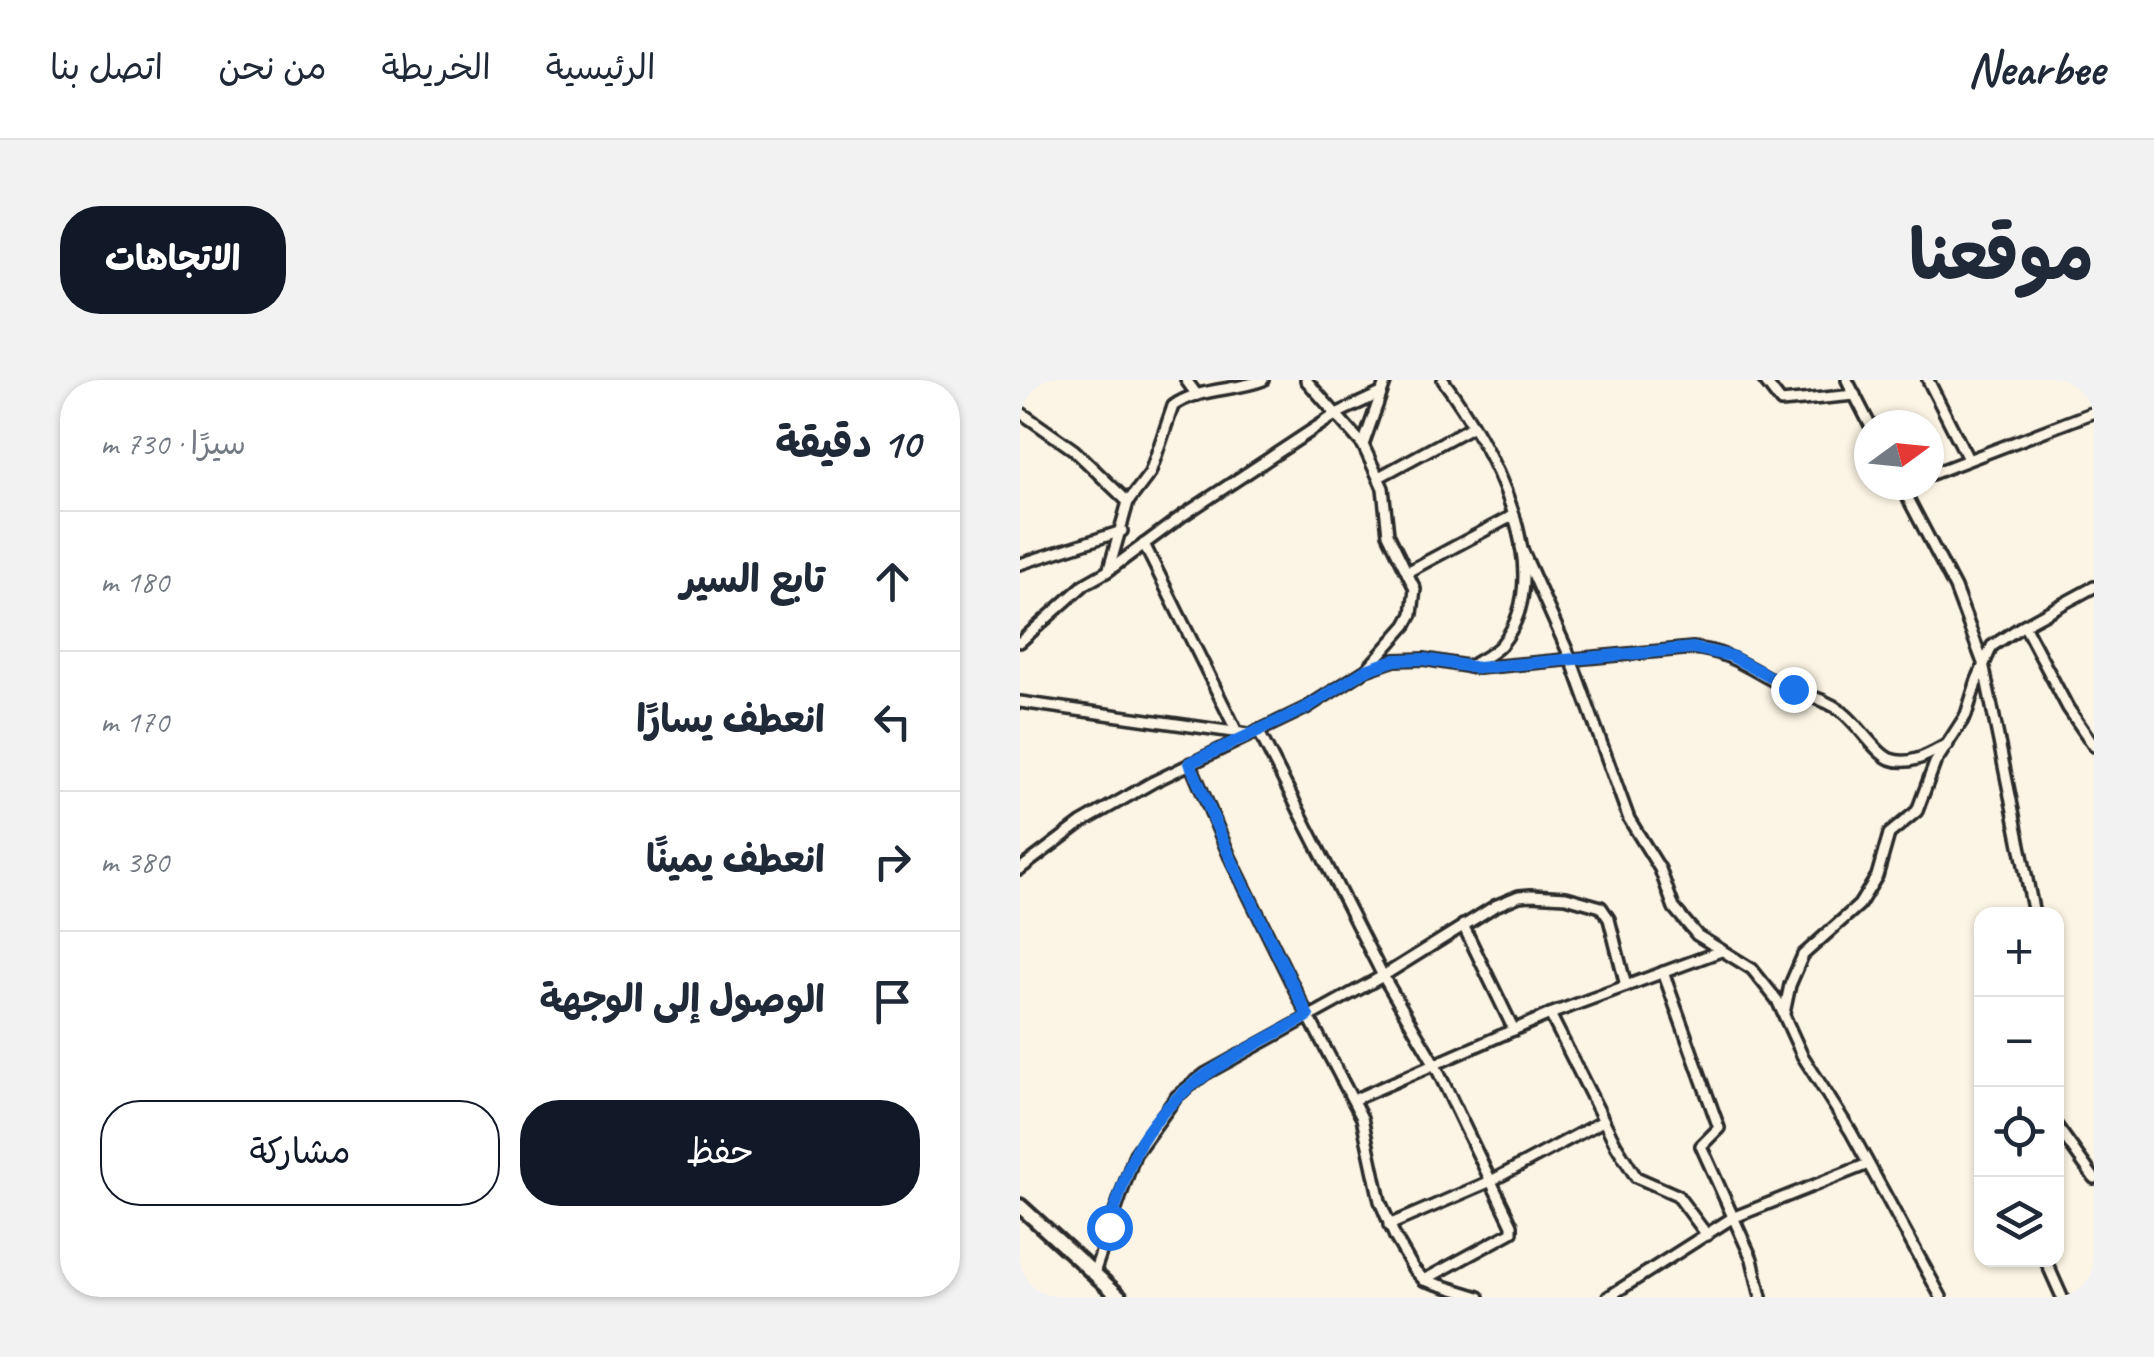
<!DOCTYPE html>
<html lang="ar">
<head>
<meta charset="utf-8">
<style>
  :root { --surface:#fff; --page:#f2f2f3; --text:#1f2937; --muted:#747a83; --line:#e0e1e3; --accent:#111827 }
  body { margin:0; font-family:Caveat,"Playpen Sans Arabic",sans-serif; background:var(--page); color:var(--text); direction:rtl }
  .controls { position:absolute; right:30px; bottom:30px; display:grid; overflow:hidden; border-radius:20px; box-shadow:0 2px 8px #0004 }
  .controls button { width:90px; height:90px; display:grid; place-items:center; padding:0; border:0; border-bottom:2px solid var(--line); background:var(--surface); color:var(--text); font:50px sans-serif }
  .compass { position:absolute; left:834px; top:30px; width:90px; height:90px; border-radius:50%; background:var(--surface); box-shadow:0 2px 8px #0004; rotate:75deg }
  .stop { position:absolute; width:30px; height:30px; margin:-22px; border:8px solid #1a73e8; border-radius:50%; background:#fff }
  .stop.end { background:#1a73e8; border-color:#fff; box-shadow:0 2px 10px #0008 }
  .list { margin:0; padding:0; list-style:none }
  h2 { display:flex; justify-content:space-between; align-items:center; height:130px; margin:0; padding:0 40px; font-size:42px }
  h2 small { font-size:32px; font-weight:400; color:var(--muted) }
  .list li { display:grid; grid-template-columns:65px 1fr auto; gap:30px; align-items:center; box-sizing:border-box; height:140px; padding:0 40px; border-top:2px solid var(--line) }
  .list b { display:block; font-size:38px; white-space:nowrap }
  .list em { font-size:32px; font-style:normal; color:var(--muted) }
  .actions { display:flex; gap:20px; padding:30px 40px }
  .actions a { flex:1; padding:22px 0; border:2px solid var(--accent); border-radius:40px; text-align:center; font-size:35px; color:var(--accent) }
  .actions .main { background:var(--accent); color:#fff }
  .icon { flex:none; width:55px; height:55px; fill:none; stroke:currentColor; stroke-width:2; stroke-linecap:round; stroke-linejoin:round }
  .map { position:relative; flex:none; width:1074px; height:917px; overflow:hidden; direction:ltr; border-radius:40px }
  header { display:flex; align-items:center; gap:60px; box-sizing:border-box; height:140px; padding:0 50px; background:var(--surface); border-bottom:2px solid var(--line) }
  header strong { font-size:48px }
  nav { display:flex; gap:55px; margin-inline-start:auto; font-size:35px }
  .intro { display:flex; align-items:center; justify-content:space-between; box-sizing:border-box; height:240px; padding:0 60px }
  h1 { margin:0; font-size:70px }
  .button { padding:25px 45px; border-radius:40px; background:var(--accent); color:#fff; font-size:35px; font-weight:700 }
  main { display:flex; gap:60px; padding:0 60px }
  aside { flex:1; background:var(--surface); border-radius:40px; box-shadow:0 2px 8px #0004 }
  .map>svg:first-child { display:block }
  .lines { fill:none; stroke-linecap:round; stroke-linejoin:round }
  .street-casing { stroke:#2b2b2b; stroke-width:16 }
  .secondary-casing { stroke:#2b2b2b; stroke-width:20 }
  .street { stroke:#fcf5e5; stroke-width:9 }
  .secondary { stroke:#fcf5e5; stroke-width:12 }
  .route { stroke:#1a73e8; stroke-width:12 }
</style>
</head>
<body>
<header>
<strong>Nearbee</strong>
<nav><a>الرئيسية</a><a>الخريطة</a><a>من نحن</a><a>اتصل بنا</a></nav>
</header>
<div class="intro"><h1>موقعنا</h1><a class="button">الاتجاهات</a></div>
<main>
<div class="map">
<svg width="1074" height="917" viewBox="0 0 1074 917">
  <rect width="100%" height="100%" fill="#fcf5e5"/>
  <filter id="ink" filterUnits="userSpaceOnUse"><feTurbulence type="fractalNoise" baseFrequency=".01" numOctaves="2"/><feDisplacementMap in="SourceGraphic" scale="20" xChannelSelector="R" yChannelSelector="G"/><feConvolveMatrix kernelMatrix="1 2 1 2 8 2 1 2 1" color-interpolation-filters="sRGB"/></filter>
  <g filter="url(#ink)">
    <g class="lines">
      <g class="street-casing">
        <g id="street">
          <path d="M166,0L177,15"/>
          <path d="M286,0L343,65L363,108L368,154L395,209L392,234L386,245L348,288"/>
          <path d="M423,0C469,62 541,192 481,265C473,274 460,280 449,287"/>
          <path d="M744,0L761,22L835,15"/>
          <path d="M827,0L850,45"/>
          <path d="M908,0L948,79"/>
          <path d="M0,32L54,70L108,122"/>
          <path d="M343,65L366,0"/>
          <path d="M909,95L1074,32"/>
          <path d="M359,97L453,46"/>
          <path d="M881,105L935,208L963,283L1014,534"/>
          <path d="M124,164L217,352"/>
          <path d="M501,167L551,279L609,439L640,489L654,528L677,555L732,589L757,620L782,675L831,752L921,917"/>
          <path d="M0,184L102,151"/>
          <path d="M89,189L108,122L130,93L153,26C177,8 215,11 243,0"/>
          <path d="M389,191L494,135"/>
          <path d="M1004,245L1048,328L1074,366"/>
          <path d="M0,262L65,204L88,191L162,136L318,33L359,14"/>
          <path d="M0,322L228,354"/>
          <path d="M238,350L363,596L414,683L492,845V852L404,900"/>
          <path d="M170,383L210,477L281,622L342,738L360,821L375,857L393,888L404,900L459,917"/>
          <path d="M0,489L61,443L133,402L286,328L346,290L375,280L404,279L458,288L673,268C710,271 732,291 764,306C783,315 804,318 821,331C837,342 855,373 870,379C891,387 911,373 928,364"/>
          <path d="M443,545L494,650"/>
          <path d="M643,592L699,748L681,766L732,879L741,917"/>
          <path d="M764,633L770,605L783,575L839,525L857,496L869,454L897,431L915,383L946,335L957,300L972,266L1004,245L1074,207"/>
          <path d="M530,634L596,765L616,797L657,815L687,855"/>
          <path d="M333,720L530,634L701,571"/>
          <path d="M1036,745L1074,798"/>
          <path d="M369,845L471,801L583,741"/>
          <path d="M1025,879L1042,917"/>
          <path d="M74,893L115,774L157,716L185,694L363,596L475,526L499,516L511,515L546,517L581,527L589,539L606,606"/>
          <path d="M588,917L712,838L848,784"/>
        </g>
      </g>
      <g class="secondary-casing">
        <path id="secondary" d="M0,826L100,917"/>
      </g>
      <use href="#street" class="street"/>
      <use href="#secondary" class="secondary"/>
    </g>
  </g>
  <g class="lines" filter="url(#ink)">
    <path class="route" d="M89,847C99,818 107,786 122,760C160,698 228,670 288,636L210,477L170,383L286,328L346,290L375,280L404,279L458,288L673,268L711,276L773,309"/>
  </g>
</svg>
<div class="controls">
<button>+</button>
<button>−</button>
<button><svg class="icon" aria-label="locate" viewBox="0 0 24 24"><circle cx="12" cy="12" r="6"/><path d="M12 2v4M12 18v4M2 12h4M18 12h4"/></svg></button>
<button><svg class="icon" aria-label="layers" viewBox="0 0 24 24"><path d="M12 4l9 5-9 5-9-5zM3 14l9 5 9-5"/></svg></button>
</div>
<svg class="compass" viewBox="-18 -18 36 36"><path d="M0-13l5 13h-10z" fill="#e53935"/><path d="M0 13l5-13h-10z" fill="#747a83"/></svg>
<div class="stop" style="left:89px;top:847px"></div>
<div class="stop end" style="left:773px;top:309px"></div>
</div>
<aside>
<h2>10 دقيقة<small>سيرًا · 730 m</small></h2>
<ul class="list">
<li><svg class="icon" aria-label="ahead" viewBox="0 0 24 24"><path d="M12 20V5M6 11l6-6 6 6"/></svg><div><b>تابع السير</b></div><em>180 m</em></li>
<li><svg class="icon" aria-label="left" viewBox="0 0 24 24"><path d="M17 20v-9H6M10 6l-5 5 5 5"/></svg><div><b>انعطف يسارًا</b></div><em>170 m</em></li>
<li><svg class="icon" aria-label="right" viewBox="0 0 24 24"><path d="M7 20v-9h11M14 6l5 5-5 5"/></svg><div><b>انعطف يمينًا</b></div><em>380 m</em></li>
<li><svg class="icon" aria-label="arrive" viewBox="0 0 24 24"><path d="M6 21V4h12l-3 4 3 4H6"/></svg><div><b>الوصول إلى الوجهة</b></div></li>
</ul>
<div class="actions"><a class="main">حفظ</a><a>مشاركة</a></div>
</aside>
</main>
</body>
</html>
